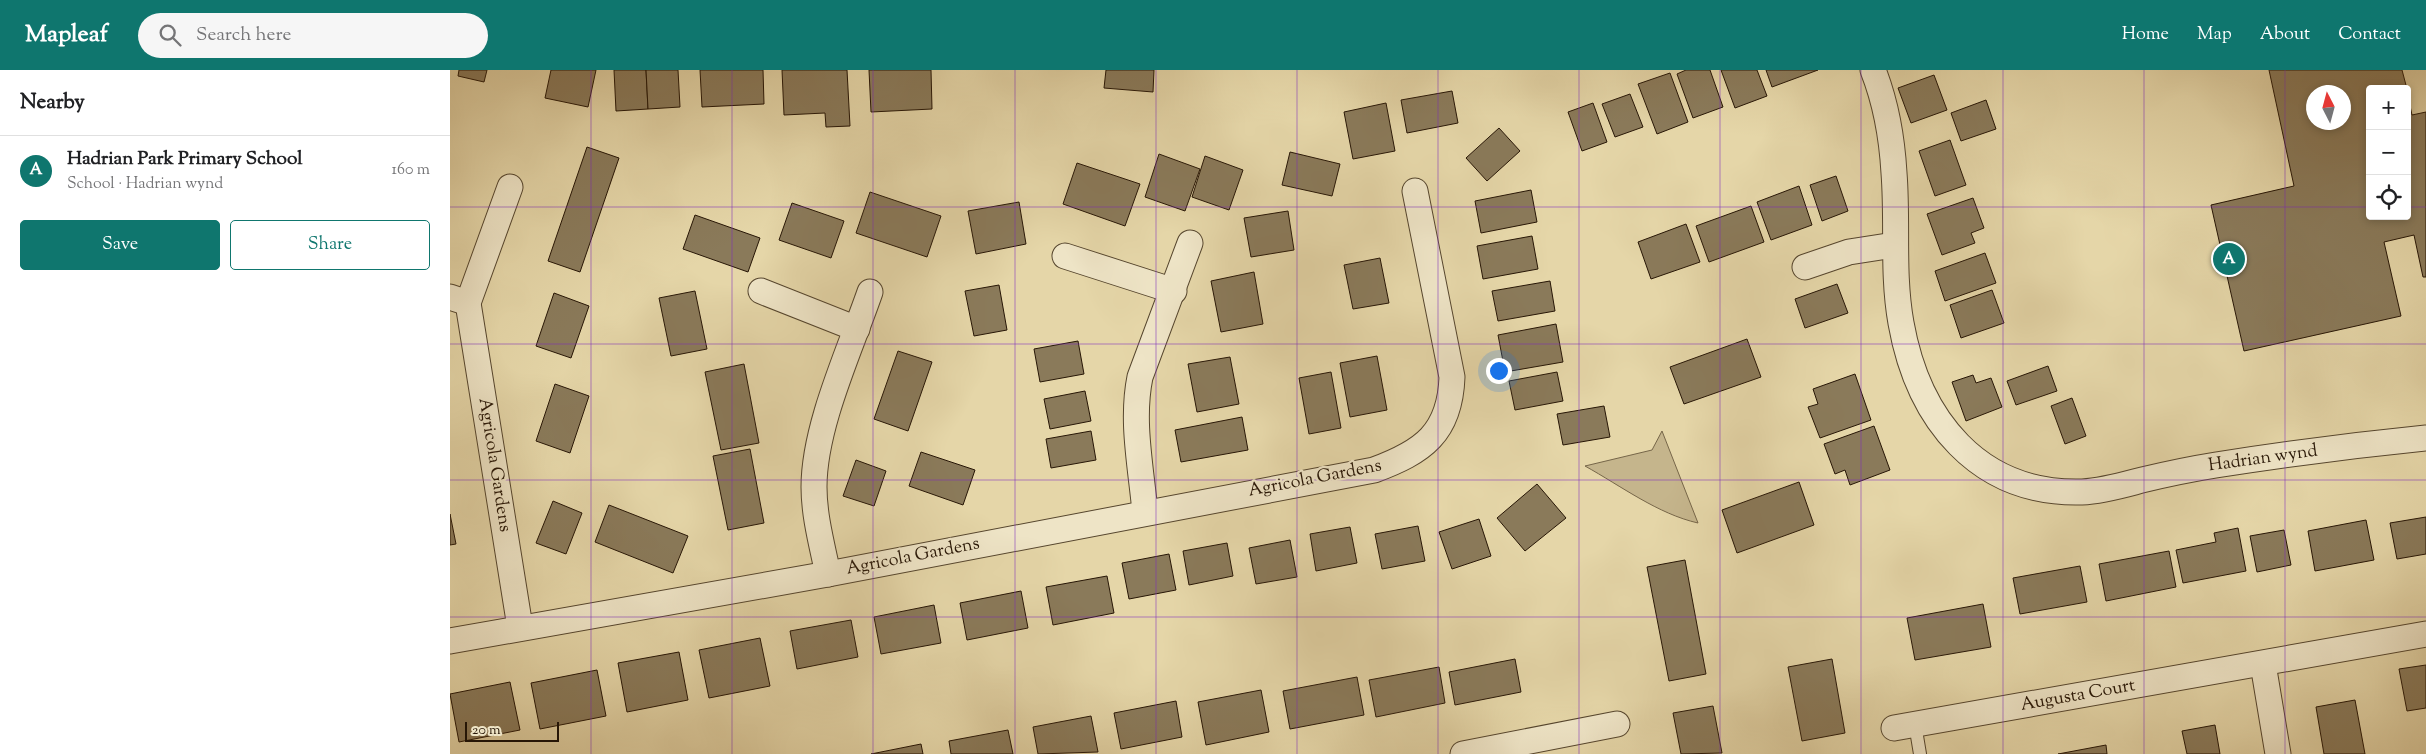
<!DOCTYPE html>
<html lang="en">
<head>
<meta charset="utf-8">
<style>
  :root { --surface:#fff; --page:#f6f6f6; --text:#202124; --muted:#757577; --line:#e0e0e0; --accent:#0f766e }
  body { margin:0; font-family:"Sorts Mill Goudy",serif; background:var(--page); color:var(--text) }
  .controls { position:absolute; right:15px; top:15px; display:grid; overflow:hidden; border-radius:5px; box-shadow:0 2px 8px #0003 }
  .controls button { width:45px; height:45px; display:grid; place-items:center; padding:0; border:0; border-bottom:1px solid var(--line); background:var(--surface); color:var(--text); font:25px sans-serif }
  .compass { position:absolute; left:1856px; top:15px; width:45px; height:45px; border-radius:50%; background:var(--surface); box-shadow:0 2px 8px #0003; rotate:354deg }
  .scale { position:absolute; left:15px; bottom:12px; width:94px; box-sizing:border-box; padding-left:5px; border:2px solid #271606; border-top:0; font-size:14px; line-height:18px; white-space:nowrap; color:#271606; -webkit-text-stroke:4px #eee4c6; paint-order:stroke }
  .you { position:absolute; left:1048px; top:300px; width:18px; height:18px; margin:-12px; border:4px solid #fff; border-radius:50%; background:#1a73e8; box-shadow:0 0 0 8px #1a73e833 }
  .badge { display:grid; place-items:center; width:32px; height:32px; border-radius:50%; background:var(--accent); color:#fff; font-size:16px; font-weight:700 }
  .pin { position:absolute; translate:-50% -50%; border:2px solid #fff; box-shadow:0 1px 5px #0006 }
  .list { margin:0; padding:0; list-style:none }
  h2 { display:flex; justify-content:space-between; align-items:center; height:65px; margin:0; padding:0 20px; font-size:21px }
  h2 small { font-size:16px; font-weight:400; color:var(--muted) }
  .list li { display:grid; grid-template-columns:32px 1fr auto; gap:15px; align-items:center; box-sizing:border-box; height:70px; padding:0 20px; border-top:1px solid var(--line) }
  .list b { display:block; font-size:19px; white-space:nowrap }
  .list p { margin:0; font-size:16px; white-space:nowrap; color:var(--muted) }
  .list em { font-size:16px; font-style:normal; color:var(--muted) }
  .actions { display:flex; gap:10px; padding:15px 20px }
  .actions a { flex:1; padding:11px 0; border:1px solid var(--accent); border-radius:5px; text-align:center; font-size:18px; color:var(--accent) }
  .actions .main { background:var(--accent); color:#fff }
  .icon { flex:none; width:28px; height:28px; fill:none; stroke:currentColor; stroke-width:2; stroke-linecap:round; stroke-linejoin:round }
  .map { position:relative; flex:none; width:1976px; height:684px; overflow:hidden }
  header { display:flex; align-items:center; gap:30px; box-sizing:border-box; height:70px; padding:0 25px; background:var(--accent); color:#fff }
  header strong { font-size:24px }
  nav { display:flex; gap:28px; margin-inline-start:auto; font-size:18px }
  .search { width:350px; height:45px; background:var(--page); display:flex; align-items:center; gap:12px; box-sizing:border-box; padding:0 18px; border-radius:28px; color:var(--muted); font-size:19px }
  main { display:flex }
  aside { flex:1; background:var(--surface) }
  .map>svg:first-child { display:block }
  .green { fill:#c5b58c; stroke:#766649 }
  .building { fill:#8a7a5a; stroke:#271606; fill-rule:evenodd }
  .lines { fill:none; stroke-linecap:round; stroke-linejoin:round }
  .lane-casing { stroke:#56462e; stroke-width:14 }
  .street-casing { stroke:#56462e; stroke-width:27 }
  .lane { stroke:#eee4c6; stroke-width:12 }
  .street { stroke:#eee4c6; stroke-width:25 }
  .grid { fill:none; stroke:#7b2cbf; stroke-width:1; stroke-opacity:0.55 }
  .labels { text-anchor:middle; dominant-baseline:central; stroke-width:4.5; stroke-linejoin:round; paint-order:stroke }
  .street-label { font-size:18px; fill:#271606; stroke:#eee4c6 }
</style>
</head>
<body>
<header>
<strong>Mapleaf</strong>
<div class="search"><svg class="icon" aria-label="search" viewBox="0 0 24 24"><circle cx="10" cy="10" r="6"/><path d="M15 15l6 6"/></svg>Search here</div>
<nav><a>Home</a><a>Map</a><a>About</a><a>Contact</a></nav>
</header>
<main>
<aside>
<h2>Nearby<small></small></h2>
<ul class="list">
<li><span class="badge">A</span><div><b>Hadrian Park Primary School</b><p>School · Hadrian wynd</p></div><em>160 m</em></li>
</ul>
<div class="actions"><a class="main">Save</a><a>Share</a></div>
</aside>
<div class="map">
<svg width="1976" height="684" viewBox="0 0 1976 684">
  <rect width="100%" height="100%" fill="#e5d6a8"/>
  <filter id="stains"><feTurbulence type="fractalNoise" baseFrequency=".004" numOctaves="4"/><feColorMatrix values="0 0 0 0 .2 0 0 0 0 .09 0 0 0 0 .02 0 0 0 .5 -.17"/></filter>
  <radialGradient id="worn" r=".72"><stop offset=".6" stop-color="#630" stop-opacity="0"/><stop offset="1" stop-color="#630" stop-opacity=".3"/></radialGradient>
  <path class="green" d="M1212,361L1248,453C1208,444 1171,416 1135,396L1202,380Z"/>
  <g class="building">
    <path d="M9,0H37L34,12L8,6Z"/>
    <path d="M101,0H146L138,37L95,28Z"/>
    <path d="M164,0H196L198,39L166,41Z"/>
    <path d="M196,0H228L230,37L198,39Z"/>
    <path d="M250,0H313L314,34L252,37Z"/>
    <path d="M332,0H397L400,56L376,57L375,43L334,45Z"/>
    <path d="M419,0H481L482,39L421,42Z"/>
    <path d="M656,0H704L703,22L654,18Z"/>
    <path d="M1236,0H1260L1273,37L1243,48L1227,4Z"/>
    <path d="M1271,0H1307L1317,26L1285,38Z"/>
    <path d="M1316,0H1368L1322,17Z"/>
    <path d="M1819,0H1952L1957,19H1920V146H1957V22L1962,45L1976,42V207H1973L1964,165L1934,172L1951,246L1794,281L1761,135L1844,116ZM1864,22H1894V52H1864Z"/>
    <path d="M1220,3L1238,52L1207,64L1188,14Z"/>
    <path d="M1484,5L1497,40L1461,53L1448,18Z"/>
    <path d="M1002,21L1008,53L957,63L951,30Z"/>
    <path d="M1180,24L1193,57L1165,67L1152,34Z"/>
    <path d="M1536,30L1546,59L1511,71L1501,43Z"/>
    <path d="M936,33L945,81L903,89L894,42Z"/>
    <path d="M1143,33L1157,72L1132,81L1118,42Z"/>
    <path d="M1049,58L1070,81L1037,111L1016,88Z"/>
    <path d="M1500,70L1516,115L1485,126L1469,81Z"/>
    <path d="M137,77L169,88L130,202L98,191Z"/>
    <path d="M840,82L890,94L882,126L832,115Z"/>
    <path d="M709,84L750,99L735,141L695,127Z"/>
    <path d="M755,86L793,100L779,140L742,127Z"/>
    <path d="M627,93L690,114L675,156L613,134Z"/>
    <path d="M1386,106L1398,141L1372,151L1360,115Z"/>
    <path d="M1349,116L1362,155L1321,170L1307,132Z"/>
    <path d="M1081,120L1087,152L1031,163L1025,131Z"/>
    <path d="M420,122L491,146L477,187L406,163Z"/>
    <path d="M1523,128L1534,158L1521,163L1525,173L1492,185L1477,144Z"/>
    <path d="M569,132L576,174L526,184L518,141Z"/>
    <path d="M342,133L394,151L381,188L329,170Z"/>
    <path d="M1301,136L1314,172L1259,192L1246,156Z"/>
    <path d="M838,141L844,180L801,187L794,148Z"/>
    <path d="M245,145L310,168L298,202L233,179Z"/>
    <path d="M1236,154L1250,192L1201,209L1188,172Z"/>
    <path d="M1082,166L1088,199L1033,209L1027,176Z"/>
    <path d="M1535,183L1546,213L1495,231L1485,201Z"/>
    <path d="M930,188L939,233L903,239L894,195Z"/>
    <path d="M804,202L813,254L771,262L761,211Z"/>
    <path d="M1100,211L1105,241L1048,251L1042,221Z"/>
    <path d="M1387,214L1398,243L1355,258L1345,229Z"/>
    <path d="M549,215L557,260L524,266L515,221Z"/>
    <path d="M1542,220L1554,253L1511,268L1500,235Z"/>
    <path d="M245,221L257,279L221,286L209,228Z"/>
    <path d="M104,223L139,236L121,288L86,276Z"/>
    <path d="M1106,254L1113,292L1055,302L1048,265Z"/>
    <path d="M1297,269L1311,307L1234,334L1220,297Z"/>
    <path d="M628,271L634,304L590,312L584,279Z"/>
    <path d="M448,281L482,292L458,361L424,349Z"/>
    <path d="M927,286L937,340L900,347L890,293Z"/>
    <path d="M780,287L789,334L747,342L738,294Z"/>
    <path d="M294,294L309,373L271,380L255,302Z"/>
    <path d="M1598,296L1607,321L1566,335L1557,311Z"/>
    <path d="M881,302L891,358L859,364L849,308Z"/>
    <path d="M1107,302L1113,331L1065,340L1059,311Z"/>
    <path d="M1405,304L1421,350L1370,368L1358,337L1368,334L1363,319Z"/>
    <path d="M1523,305L1526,313L1541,308L1552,337L1516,351L1502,312Z"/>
    <path d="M105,314L139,326L120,383L86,371Z"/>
    <path d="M635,321L641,351L600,359L594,329Z"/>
    <path d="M1622,328L1636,366L1615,374L1601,336Z"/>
    <path d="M1154,336L1160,367L1113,375L1107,344Z"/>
    <path d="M792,347L798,380L731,392L725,360Z"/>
    <path d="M1424,356L1440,400L1400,415L1395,400L1385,404L1374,374Z"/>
    <path d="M641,361L646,390L601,398L596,369Z"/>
    <path d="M300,379L314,453L278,460L263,386Z"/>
    <path d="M471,382L525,400L513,435L459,416Z"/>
    <path d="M406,390L436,401L424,436L393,426Z"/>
    <path d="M1349,412L1364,455L1287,483L1272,440Z"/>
    <path d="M1087,414L1116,448L1075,481L1047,448Z"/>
    <path d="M103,431L132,443L116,484L86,473Z"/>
    <path d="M159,435L238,466L223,503L145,472Z"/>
    <path d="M0,444L6,474L0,475Z"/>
    <path d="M1976,447V484L1947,489L1940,453Z"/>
    <path d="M1029,449L1041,486L1002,499L989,462Z"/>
    <path d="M1916,450L1924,490L1865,501L1858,461Z"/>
    <path d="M968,456L975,491L932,499L925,464Z"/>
    <path d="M900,457L907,493L866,501L860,464Z"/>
    <path d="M1788,458L1796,501L1733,513L1726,480L1766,472L1764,463Z"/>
    <path d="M1834,460L1841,495L1807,502L1800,466Z"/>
    <path d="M840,470L847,507L806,514L799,478Z"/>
    <path d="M777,473L783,506L739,515L733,481Z"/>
    <path d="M1719,481L1726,517L1656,531L1649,494Z"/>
    <path d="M719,484L726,520L679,529L672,493Z"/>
    <path d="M1235,490L1256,604L1219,611L1197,497Z"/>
    <path d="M1630,496L1637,532L1570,544L1563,508Z"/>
    <path d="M657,506L664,543L603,555L596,517Z"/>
    <path d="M571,521L578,558L517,570L510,533Z"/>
    <path d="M1533,534L1541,577L1465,590L1457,548Z"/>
    <path d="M484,535L491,573L431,584L424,547Z"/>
    <path d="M401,550L408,587L347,599L340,561Z"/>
    <path d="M310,568L320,616L259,628L249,580Z"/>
    <path d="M229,582L238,630L177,642L168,593Z"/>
    <path d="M1065,589L1071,622L1005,635L999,602Z"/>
    <path d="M1382,589L1395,663L1352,671L1338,597Z"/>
    <path d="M1976,595V638L1957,641L1949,599Z"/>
    <path d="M989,597L995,633L926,647L919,610Z"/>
    <path d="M147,600L156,646L90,659L81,613Z"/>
    <path d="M907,607L914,645L840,659L833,621Z"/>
    <path d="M60,612L70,660L9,672L0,624Z"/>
    <path d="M811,620L819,662L756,675L748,632Z"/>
    <path d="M1905,630L1915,684H1874L1866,637Z"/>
    <path d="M726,631L732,667L671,679L664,643Z"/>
    <path d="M1263,636L1272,683L1231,684L1223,643Z"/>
    <path d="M641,646L648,682L588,684L583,657Z"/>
    <path d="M1765,655L1770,684H1737L1732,661Z"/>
    <path d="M558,660L563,684H501L499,671Z"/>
    <path d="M471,674L473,684H421Z"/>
    <path d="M1656,675L1657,684H1608Z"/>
  </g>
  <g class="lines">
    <g class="lane-casing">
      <path id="lane" d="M1465,654L1470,684"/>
    </g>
    <g class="street-casing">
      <g id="street">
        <path d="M1423,0C1436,33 1442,68 1444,103C1448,154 1442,203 1451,253C1468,349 1528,425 1632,422C1653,421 1673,415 1692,410C1717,404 1741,399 1766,395C1836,384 1906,375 1976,368"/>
        <path d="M615,186L724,221"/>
        <path d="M1355,197L1399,182L1444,175"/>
        <path d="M311,221L407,259"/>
        <path d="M0,227L18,233L70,557"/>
        <path d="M18,233L60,117"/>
        <path d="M695,442C691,397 681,351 690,307L740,173"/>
        <path d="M378,504C372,475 364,446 364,417C364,356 400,280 420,222"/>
        <path d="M0,571L378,504L924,400C973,382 1000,363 1002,307L965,121"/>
        <path d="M1813,594L1828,684"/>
        <path d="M1444,658L1976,564"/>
        <path d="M1013,684L1167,654"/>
      </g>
    </g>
    <use href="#lane" class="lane"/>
    <use href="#street" class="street"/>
  </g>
  <path class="grid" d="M141,0V684M282,0V684M423,0V684M565,0V684M706,0V684M847,0V684M988,0V684M1129,0V684M1270,0V684M1411,0V684M1553,0V684M1694,0V684M1835,0V684M0,137H1920M1957,137H1976M0,274H1976M0,410H1976M0,547H1976"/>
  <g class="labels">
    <g class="street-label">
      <text transform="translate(1813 389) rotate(-8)">Hadrian wynd</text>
      <text transform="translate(44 395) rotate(81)">Agricola Gardens</text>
      <text transform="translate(865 409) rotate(-11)">Agricola Gardens</text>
      <text transform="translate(463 487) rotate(-11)">Agricola Gardens</text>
      <text transform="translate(1628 626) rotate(-10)">Augusta Court</text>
    </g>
  </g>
  <rect width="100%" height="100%" filter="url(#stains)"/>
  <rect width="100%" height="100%" fill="url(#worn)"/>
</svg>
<div class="controls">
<button>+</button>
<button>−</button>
<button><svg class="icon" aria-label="locate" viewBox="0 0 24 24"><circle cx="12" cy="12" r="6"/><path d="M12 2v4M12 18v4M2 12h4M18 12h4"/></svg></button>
</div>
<svg class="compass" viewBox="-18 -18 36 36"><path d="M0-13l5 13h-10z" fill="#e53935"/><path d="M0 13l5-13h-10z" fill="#757577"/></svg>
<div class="scale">20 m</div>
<div class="you"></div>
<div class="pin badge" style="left:1779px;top:189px">A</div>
</div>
</main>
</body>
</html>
